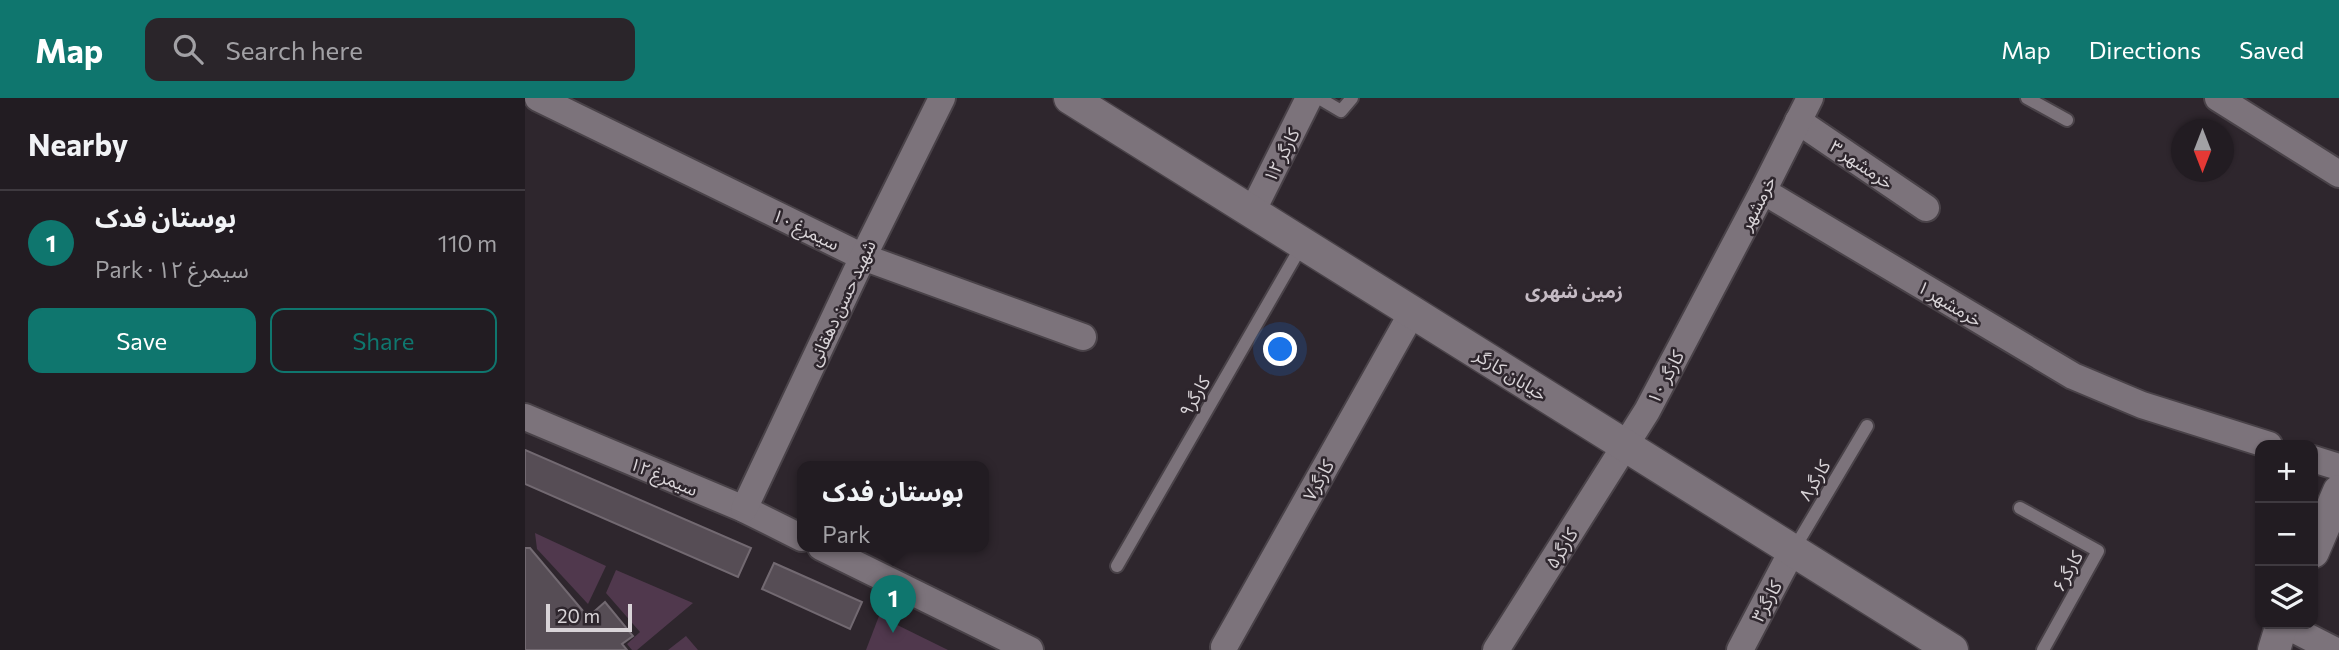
<!DOCTYPE html>
<html lang="en">
<head>
<meta charset="utf-8">
<style>
  :root { --surface:#221c22; --page:#2a252a; --text:#f1f3f6; --muted:#a2a1a5; --line:#3f3a40; --accent:#0f766e }
  body { margin:0; font-family:Commissioner,"Noto Sans Arabic",sans-serif; background:var(--page); color:var(--text) }
  .controls { position:absolute; right:21px; bottom:21px; display:grid; overflow:hidden; border-radius:14px; box-shadow:0 2px 5px #0004 }
  .controls button { width:63px; height:63px; display:grid; place-items:center; padding:0; border:0; border-bottom:2px solid var(--line); background:var(--surface); color:var(--text); font:35px sans-serif }
  .compass { position:absolute; left:1646px; top:21px; width:63px; height:63px; border-radius:50%; background:var(--surface); box-shadow:0 2px 5px #0004; rotate:180deg }
  .scale { position:absolute; left:21px; bottom:18px; width:86px; box-sizing:border-box; padding-left:7px; border:4px solid #d9d4d8; border-top:0; font-size:19px; line-height:24px; white-space:nowrap; color:#d9d4d8; -webkit-text-stroke:5px #2e262d; paint-order:stroke }
  .you { position:absolute; left:756px; top:252px; width:24px; height:24px; margin:-18px; border:5px solid #fff; border-radius:50%; background:#1a73e8; box-shadow:0 0 0 10px #1a73e833 }
  .badge { display:grid; place-items:center; width:46px; height:46px; border-radius:50%; background:var(--accent); color:#fff; font-size:23px; font-weight:700 }
  .pin { position:absolute; translate:-50% -58px; filter:drop-shadow(0 2px 4px #0008) }
  .pin::after { content:''; position:absolute; top:37px; width:24px; height:21px; background:inherit; clip-path:polygon(0 0,100% 0,50% 100%) }
  .popup { position:absolute; left:272px; top:363px; width:192px; height:91px; box-sizing:border-box; display:grid; place-content:center; border-radius:14px; background:var(--surface); filter:drop-shadow(0 2px 5px #0005); font-size:23px; white-space:nowrap; color:var(--muted) }
  .popup b { font-size:26px; color:var(--text) }
  .popup::after { content:''; position:absolute; left:50%; top:100%; margin-left:-14px; border:14px solid transparent; border-top-color:var(--surface) }
  .list { margin:0; padding:0; list-style:none }
  h2 { display:flex; justify-content:space-between; align-items:center; height:91px; margin:0; padding:0 28px; font-size:30px }
  h2 small { font-size:23px; font-weight:400; color:var(--muted) }
  .list li { display:grid; grid-template-columns:46px 1fr auto; gap:21px; align-items:center; box-sizing:border-box; height:98px; padding:0 28px; border-top:2px solid var(--line) }
  .list b { display:block; font-size:26px; white-space:nowrap }
  .list p { margin:0; font-size:23px; white-space:nowrap; color:var(--muted) }
  .list em { font-size:23px; font-style:normal; color:var(--muted) }
  .actions { display:flex; gap:14px; padding:21px 28px }
  .actions a { flex:1; padding:16px 0; border:2px solid var(--accent); border-radius:14px; text-align:center; font-size:24px; color:var(--accent) }
  .actions .main { background:var(--accent); color:#fff }
  .icon { flex:none; width:38px; height:38px; fill:none; stroke:currentColor; stroke-width:2; stroke-linecap:round; stroke-linejoin:round }
  .map { position:relative; flex:none; width:1814px; height:552px; overflow:hidden }
  header { display:flex; align-items:center; gap:42px; box-sizing:border-box; height:98px; padding:0 35px; background:var(--accent); color:#fff }
  header strong { font-size:33px }
  nav { display:flex; gap:38px; margin-inline-start:auto; font-size:24px }
  .search { width:490px; height:63px; background:var(--page); display:flex; align-items:center; gap:18px; box-sizing:border-box; padding:0 24px; border-radius:14px; color:var(--muted); font-size:26px }
  main { display:flex }
  aside { flex:1; background:var(--surface) }
  .map>svg:first-child { display:block }
  .green { fill:#50384d }
  .building { fill:#564d55; stroke:#726971; stroke-width:2 }
  .lines { fill:none; stroke-linecap:round; stroke-linejoin:round }
  .service-casing { stroke:#494248; stroke-width:16 }
  .minor-casing { stroke:#494248; stroke-width:30 }
  .tertiary-casing { stroke:#494248; stroke-width:35 }
  .service { stroke:#7c737b; stroke-width:12 }
  .minor { stroke:#7c737b; stroke-width:26 }
  .tertiary { stroke:#7c737b; stroke-width:32 }
  .labels { text-anchor:middle; dominant-baseline:central; stroke-width:5; stroke-linejoin:round; paint-order:stroke }
  .street-label { font-size:18px; fill:#d9d4d8; stroke:#2e262d }
  .neighbourhood-label { font-size:19px; font-weight:bold; fill:#c5bbc4; stroke:#2e262d }
</style>
</head>
<body>
<header>
<strong>Map</strong>
<div class="search"><svg class="icon" aria-label="search" viewBox="0 0 24 24"><circle cx="10" cy="10" r="6"/><path d="M15 15l6 6"/></svg>Search here</div>
<nav><a>Map</a><a>Directions</a><a>Saved</a></nav>
</header>
<main>
<aside>
<h2>Nearby<small></small></h2>
<ul class="list">
<li><span class="badge">1</span><div><b>بوستان فدک</b><p>Park · سیمرغ ۱۲</p></div><em>110 m</em></li>
</ul>
<div class="actions"><a class="main">Save</a><a>Share</a></div>
</aside>
<div class="map">
<svg width="1814" height="552" viewBox="0 0 1814 552">
  <rect width="100%" height="100%" fill="#2e262d"/>
  <g class="green">
    <path d="M10,435L81,468L63,506L12,451Z"/>
    <path d="M91,472L168,505L112,552H107L102,546L115,534L81,495Z"/>
    <path d="M354,518L423,552H341Z"/>
    <path d="M161,538L173,552H143Z"/>
  </g>
  <g class="building">
    <path d="M0,352L226,450L213,479L0,386Z"/>
    <path d="M0,450H5L63,519L80,504L108,538L97,546L102,552H0Z"/>
    <path d="M249,465L337,504L325,531L237,491Z"/>
  </g>
  <g class="lines">
    <g class="service-casing">
      <g id="service">
        <path d="M794,0L816,13L827,0"/>
        <path d="M1502,0L1542,22"/>
        <path d="M1495,410L1573,453L1518,552"/>
        <path d="M1269,451L1342,328"/>
        <path d="M592,468L777,147"/>
      </g>
    </g>
    <g class="minor-casing">
      <g id="minor">
        <path d="M13,0L338,159L558,239"/>
        <path d="M1693,0L1814,76"/>
        <path d="M1273,23L1401,110"/>
        <path d="M1238,93L1548,278L1617,307L1744,347"/>
        <path d="M727,114L784,0"/>
        <path d="M0,319L219,411L277,440"/>
        <path d="M1788,361L1814,369"/>
        <path d="M219,411L338,159L417,0"/>
        <path d="M296,449L505,552"/>
        <path d="M1758,526L1809,552"/>
        <path d="M699,549L887,215"/>
        <path d="M971,552L1122,313L1238,93L1285,0"/>
        <path d="M1215,552L1267,453"/>
      </g>
    </g>
    <g class="tertiary-casing">
      <g id="tertiary">
        <path d="M545,0L1427,552"/>
        <path d="M1788,454L1814,393"/>
        <path d="M1749,552L1757,526"/>
      </g>
    </g>
    <use href="#service" class="service"/>
    <use href="#minor" class="minor"/>
    <use href="#tertiary" class="tertiary"/>
  </g>
  <g class="labels">
    <g class="street-label">
      <text transform="translate(756 57) rotate(-63)">کارگر ۱۲</text>
      <text transform="translate(1337 66) rotate(34)">خرمشهر ۳</text>
      <text transform="translate(1232 105) rotate(-63)">خرمشهر</text>
      <text transform="translate(281 131) rotate(26)">سیمرغ ۱۰</text>
      <text transform="translate(316 205) rotate(-65)">شهید حسن دهقانی</text>
      <text transform="translate(1425 205) rotate(31)">خرمشهر ۱</text>
      <text transform="translate(986 276) rotate(32)">خیابان کارگر</text>
      <text transform="translate(1140 279) rotate(-62)">کارگر ۱۰</text>
      <text transform="translate(669 298) rotate(-60)">کارگر۹</text>
      <text transform="translate(139 378) rotate(23)">سیمرغ ۱۲</text>
      <text transform="translate(793 382) rotate(-61)">کارگر۷</text>
      <text transform="translate(1289 382) rotate(-59)">کارگر۸</text>
      <text transform="translate(1036 450) rotate(-58)">کارگر۵</text>
      <text transform="translate(1542 473) rotate(-61)">کارگر۶</text>
      <text transform="translate(1241 503) rotate(-62)">کارگر۳</text>
    </g>
    <g class="neighbourhood-label">
      <text x="1049" y="192">زمین شهری</text>
    </g>
  </g>
</svg>
<div class="controls">
<button>+</button>
<button>−</button>
<button><svg class="icon" aria-label="layers" viewBox="0 0 24 24"><path d="M12 4l9 5-9 5-9-5zM3 14l9 5 9-5"/></svg></button>
</div>
<svg class="compass" viewBox="-18 -18 36 36"><path d="M0-13l5 13h-10z" fill="#e53935"/><path d="M0 13l5-13h-10z" fill="#a2a1a5"/></svg>
<div class="scale">20 m</div>
<div class="you"></div>
<div class="pin badge" style="left:368px;top:535px">1</div>
<div class="popup"><b>بوستان فدک</b>Park</div>
</div>
</main>
</body>
</html>
